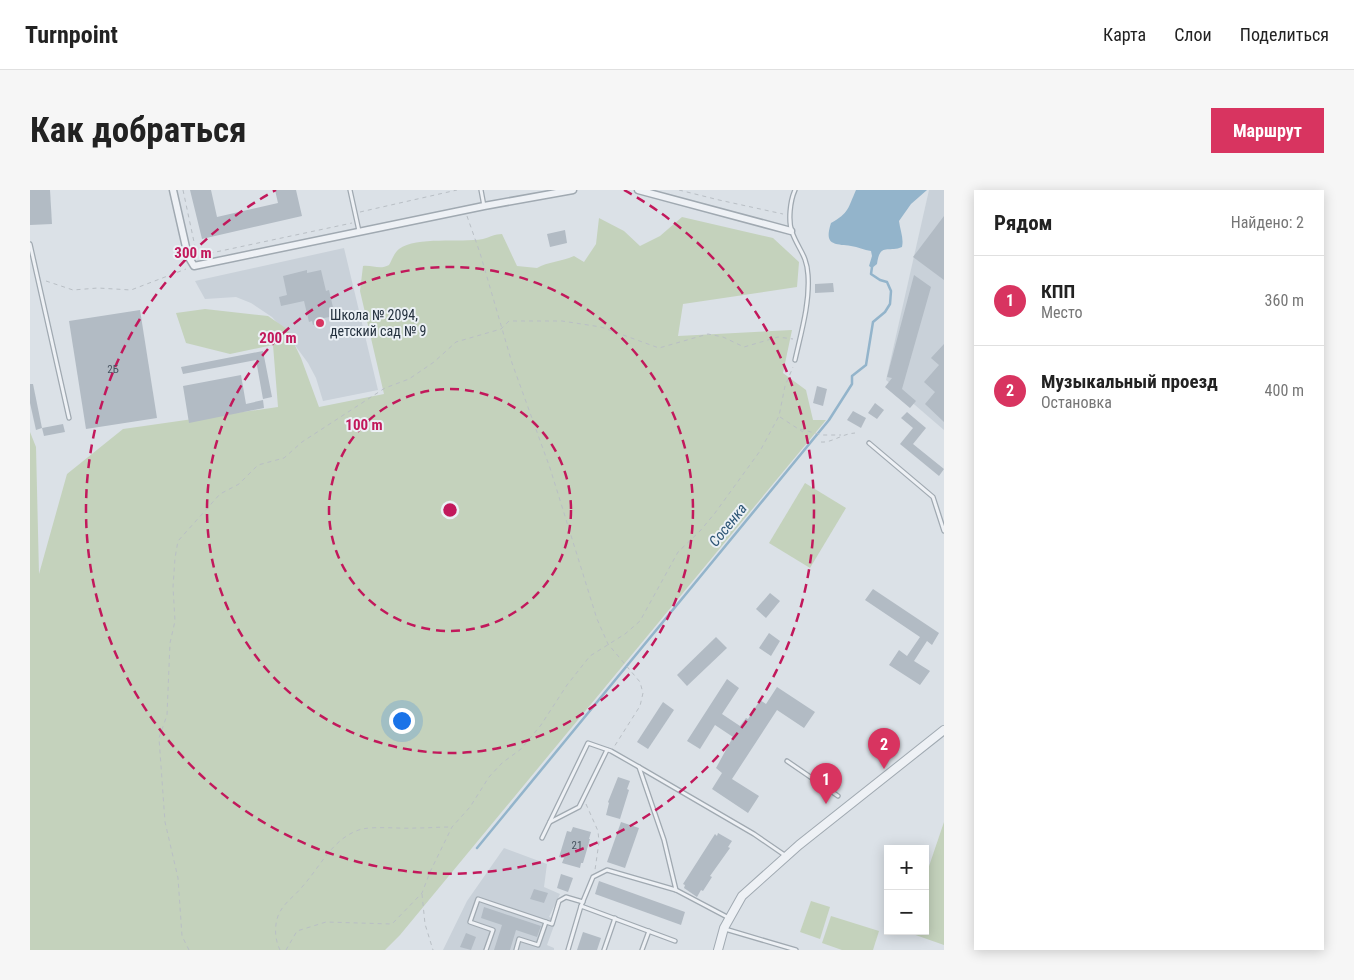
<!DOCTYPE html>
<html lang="ru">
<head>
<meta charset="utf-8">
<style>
  :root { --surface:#fff; --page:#f6f6f6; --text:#222; --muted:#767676; --line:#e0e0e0; --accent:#d83460 }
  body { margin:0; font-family:"Roboto Condensed",sans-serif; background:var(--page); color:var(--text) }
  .controls { position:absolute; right:15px; bottom:15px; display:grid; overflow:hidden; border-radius:0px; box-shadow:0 2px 12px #0003 }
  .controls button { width:45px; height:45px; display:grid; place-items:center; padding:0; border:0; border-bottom:1px solid var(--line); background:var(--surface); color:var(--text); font:25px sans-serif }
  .you { position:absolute; left:371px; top:530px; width:18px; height:18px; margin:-12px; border:4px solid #fff; border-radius:50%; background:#1a73e8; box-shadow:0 0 0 8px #1a73e833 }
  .badge { display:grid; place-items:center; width:32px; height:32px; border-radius:50%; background:var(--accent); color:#fff; font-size:16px; font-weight:700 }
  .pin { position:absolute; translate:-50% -41px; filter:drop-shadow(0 1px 2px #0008) }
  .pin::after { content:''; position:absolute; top:26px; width:18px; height:15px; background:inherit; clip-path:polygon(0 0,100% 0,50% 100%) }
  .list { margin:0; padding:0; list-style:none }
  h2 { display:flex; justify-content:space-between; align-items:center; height:65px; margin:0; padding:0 20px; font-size:21px }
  h2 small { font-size:16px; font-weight:400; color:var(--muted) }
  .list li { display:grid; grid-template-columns:32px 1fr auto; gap:15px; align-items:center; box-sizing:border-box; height:90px; padding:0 20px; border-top:1px solid var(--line) }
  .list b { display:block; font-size:19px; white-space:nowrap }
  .list p { margin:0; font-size:16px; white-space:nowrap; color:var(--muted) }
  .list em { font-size:16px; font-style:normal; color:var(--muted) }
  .map { position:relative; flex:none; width:914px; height:760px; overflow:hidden; border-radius:0px }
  header { display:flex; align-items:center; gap:30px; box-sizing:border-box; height:70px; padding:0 25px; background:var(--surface); border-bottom:1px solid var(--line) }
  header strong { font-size:24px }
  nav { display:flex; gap:28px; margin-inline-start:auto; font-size:18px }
  .intro { display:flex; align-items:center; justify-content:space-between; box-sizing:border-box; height:120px; padding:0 30px }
  h1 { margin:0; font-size:35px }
  .button { padding:12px 22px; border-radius:0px; background:var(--accent); color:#fff; font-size:18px; font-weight:700 }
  main { display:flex; gap:30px; padding:0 30px }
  aside { flex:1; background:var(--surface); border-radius:0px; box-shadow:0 2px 12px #0003 }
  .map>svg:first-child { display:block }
  .built { fill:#c9d1d9 }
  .green { fill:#c4d2bc }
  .water { fill:#93b4cb }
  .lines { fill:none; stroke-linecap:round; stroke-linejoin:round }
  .stream { stroke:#93b4cb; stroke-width:2.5 }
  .building { fill:#b2bbc4 }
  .service-casing { stroke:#a0a9b1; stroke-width:5.5 }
  .minor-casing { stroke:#a0a9b1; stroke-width:9 }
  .tertiary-casing { stroke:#a0a9b1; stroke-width:10 }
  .path { stroke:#b9bfc5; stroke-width:1; stroke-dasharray:4 4; stroke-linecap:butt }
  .service { stroke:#eef1f5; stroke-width:3 }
  .minor { stroke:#eef1f5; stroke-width:6 }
  .tertiary { stroke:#eef1f5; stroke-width:8 }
  .ring { fill:none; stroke:#c2185b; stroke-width:2.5; stroke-dasharray:9 6 }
  .poi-dot { fill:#d83460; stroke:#ebf0f5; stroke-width:2 }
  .labels { text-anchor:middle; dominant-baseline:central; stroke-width:4; stroke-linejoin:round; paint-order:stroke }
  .number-label { font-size:11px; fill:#485460 }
  .poi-label { font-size:14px; fill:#24313e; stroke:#ebf0f5; text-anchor:start }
  .water-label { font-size:15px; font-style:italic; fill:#2c5575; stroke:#ebf0f5 }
  .centre { fill:#c2185b; stroke:#ebf0f5; stroke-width:2.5 }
  .ring-label { font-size:15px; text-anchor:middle; font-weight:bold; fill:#c2185b; stroke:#ebf0f5; stroke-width:4; stroke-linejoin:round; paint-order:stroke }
</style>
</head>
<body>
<header>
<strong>Turnpoint</strong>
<nav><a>Карта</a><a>Слои</a><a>Поделиться</a></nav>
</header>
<div class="intro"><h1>Как добраться</h1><a class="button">Маршрут</a></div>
<main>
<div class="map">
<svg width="914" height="760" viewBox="0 0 914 760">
  <rect width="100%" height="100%" fill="#dbe1e7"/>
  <g class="built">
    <path d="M899,0H914V240L856,190Z"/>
    <path d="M314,58L348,200L293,211L286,188L278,173L253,139L242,127L221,113L206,107L175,109L165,91Z"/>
    <path d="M474,658L517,674L514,697L530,704L519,727L526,730L517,755L524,758V760H413L437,711Z"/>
  </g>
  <g class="green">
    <path d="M652,27L743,48L769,72L767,97L653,114L648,146L762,140L753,183L776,200L783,230H796L370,745L355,760H0V242L6,257L9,384L37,284L93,239L248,217L243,155L200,164L156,153L146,123L175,119L238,126L257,139L271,168L289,217L354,204L330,101L333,76C343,75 350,80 359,75C362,70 364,63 369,59C387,46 430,53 453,49C460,47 465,44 472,44L487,76L507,78C517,72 533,71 544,66L554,72L566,54L569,28L594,41L610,56L630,46Z"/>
    <path d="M775,293L816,318L780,378L739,353Z"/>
    <path d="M914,632V755L877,742L895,741V688Z"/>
    <path d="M781,711L800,717L790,749L770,742Z"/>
    <path d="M801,726L849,741L843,760H812L792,753Z"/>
  </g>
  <path class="water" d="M826,0H897L881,14L869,31C870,40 874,48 872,57C858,63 850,52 847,74L842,78L839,76L842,66L841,61C834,60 828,57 821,56C803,54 794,55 801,33C819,23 818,18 826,0Z"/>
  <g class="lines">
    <path class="stream" d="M447,658L799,230L822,194V186L836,175L843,132L855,122L860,114L861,101L857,92L850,90L841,84L842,77"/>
  </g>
  <g class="building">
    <path d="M0,0H20L22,34L0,35Z"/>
    <path d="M160,0H181L187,27L248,13L245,0H266L272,26L172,49Z"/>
    <path d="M914,26V90L883,67Z"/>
    <path d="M535,40L537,53L520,57L517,44Z"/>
    <path d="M277,80V83L291,80L296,101L299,100L305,126L294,128L295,132L283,135L282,131L279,132L274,111L251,116L249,107L257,105L253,86Z"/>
    <path d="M884,85L901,97L872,199L886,211L880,218L855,197L862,188L857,187Z"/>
    <path d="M803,93L804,102L785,103V94Z"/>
    <path d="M110,120L127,228L56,239L39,131Z"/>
    <path d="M914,154V232L895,214L905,202L894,192L909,175L901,168Z"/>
    <path d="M233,161L242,207L233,209L226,170L153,184L151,177Z"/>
    <path d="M211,185L216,214L233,210L234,218L159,233L153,196Z"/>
    <path d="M0,194H3L12,238L6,240L0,213Z"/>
    <path d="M787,196L797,199L793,216L783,213Z"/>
    <path d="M845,213L854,220L847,229L838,223Z"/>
    <path d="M823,221L836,228L831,238L817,230Z"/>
    <path d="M877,222L896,238L883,254L914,279L909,286L870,254L883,238L871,228Z"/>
    <path d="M33,234L35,242L14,246L12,238Z"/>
    <path d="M843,399L909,443L902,455L897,451L884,471L900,481L890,495L859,475L869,460L877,466L890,447L835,410Z"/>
    <path d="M740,403L750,411L736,428L726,419Z"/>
    <path d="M739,443L750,451L741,466L729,458Z"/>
    <path d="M686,447L697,458L657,496L647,485Z"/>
    <path d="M697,489L709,498L692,524L710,536L716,528L718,529L730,510L736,514L747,497L785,522L774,538L747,520L702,589L729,606L718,623L682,599L692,583L686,578L703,547L685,535L670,559L657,551Z"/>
    <path d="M633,512L644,520L618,559L607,552Z"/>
    <path d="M588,587L600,591L597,599L599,600L590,629L576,625L579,613L578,612Z"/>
    <path d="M591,632L609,638L595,678L577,672Z"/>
    <path d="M543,637L561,642L559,649H560L553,673H551L550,678L532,673L534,668L529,667L537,641L541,642Z"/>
    <path d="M688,643L702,651L698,657L700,658L680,686L682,687L673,701L671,700L667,707L654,698L655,695L653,694L685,644L687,646Z"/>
    <path d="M531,684L543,688L538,702L527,698Z"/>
    <path d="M569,691L655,722L651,735L565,704Z"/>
    <path d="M504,699L518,703L514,713L500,709Z"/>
    <path d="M454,717L511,736L507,747L486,740L480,760H464L472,735L451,728Z"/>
    <path d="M553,742L571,748L567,760H547Z"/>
    <path d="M436,743L446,747L441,760L430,757Z"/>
  </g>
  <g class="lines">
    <g class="service-casing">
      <g id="service">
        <path d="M320,0L329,41"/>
        <path d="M451,0L454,16"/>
        <path d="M765,0C760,11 758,31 762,42C768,59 777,65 778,85C780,113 771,143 765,170"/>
        <path d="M0,54L39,228"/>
        <path d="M839,253L903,307L914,341"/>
        <path d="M757,571L808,606"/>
        <path d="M609,577L724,644L756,666"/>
        <path d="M520,632L549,617L577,560"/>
        <path d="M512,648L558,553L581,561L609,577L634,650L646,700"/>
        <path d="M551,716L563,687L577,680L646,700L699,728"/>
        <path d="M695,739L766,760"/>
        <path d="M456,760L463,740L440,732L448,709L522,734L529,711L536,707L553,712"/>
        <path d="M486,760L489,749L508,755L516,732"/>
        <path d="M538,760L551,716L645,751"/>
        <path d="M574,760L585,728"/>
        <path d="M612,760L619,741"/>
      </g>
    </g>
    <g class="minor-casing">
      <g id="minor">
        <path d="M143,0L158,66L164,76L454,16L543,0"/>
        <path d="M608,0L761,41"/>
      </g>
    </g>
    <g class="tertiary-casing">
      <path id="tertiary" d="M688,760L694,738L712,706L769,655L914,540"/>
    </g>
    <g class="path">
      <path d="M153,0L167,66L322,33"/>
      <path d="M649,0L689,10L753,24"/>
      <path d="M330,22L427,0"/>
      <path d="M437,26L450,63L482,173L520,278L567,429L578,454L610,492L613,503L610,516L584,557"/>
      <path d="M16,91L43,100L68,98L101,100L156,79"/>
      <path d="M750,227L773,242"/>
      <path d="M770,239L792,245H811"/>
      <path d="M791,252C802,253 811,244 825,243"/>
      <path d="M556,614L568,641L569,652L565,680"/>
      <path d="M392,704L395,734L403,760"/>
      <path d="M159,760L152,746L148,688L135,632L129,548L137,525L140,453L145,431L143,397L145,368L148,351L190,304L209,294L228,275L254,268L272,252L355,198L379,189L404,172L426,152L471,139L479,131H532L571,137L629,158L678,144L693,147L714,157L748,147L763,149"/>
      <path d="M250,760C245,750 244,737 248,726C253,713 264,707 272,697C291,676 303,647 332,639C348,636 370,639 386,638C398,638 409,637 421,637"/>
      <path d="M256,760L267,741L296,732L362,734L392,703L400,682L422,637L440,617L459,587L472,573L491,559L511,535L537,495L560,466L595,444L610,431L648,362L670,341L685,323L730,261L749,226L755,196L763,177"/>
    </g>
    <use href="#service" class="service"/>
    <use href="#minor" class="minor"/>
    <use href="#tertiary" class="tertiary"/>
  </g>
  <g class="ring">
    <circle cx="420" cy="320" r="121"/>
    <circle cx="420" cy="320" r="243"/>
    <path d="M594 0A364 364 0 1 1 246 0"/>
  </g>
  <circle class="poi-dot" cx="290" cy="133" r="5"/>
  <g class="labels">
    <g class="number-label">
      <text x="83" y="179">2Б</text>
      <text x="547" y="655">21</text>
    </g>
    <g class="poi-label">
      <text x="300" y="125">Школа № 2094,<tspan x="300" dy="16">детский сад № 9</tspan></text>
    </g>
    <g class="water-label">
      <text transform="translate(698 335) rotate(-51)">Сосенка</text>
    </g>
  </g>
  <circle cx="420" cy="320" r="8" class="centre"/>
  <g class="ring-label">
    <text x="163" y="68">300 m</text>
    <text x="248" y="153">200 m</text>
    <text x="334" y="240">100 m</text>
  </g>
</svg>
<div class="controls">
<button>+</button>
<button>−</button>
</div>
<div class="you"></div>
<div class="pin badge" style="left:796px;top:614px">1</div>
<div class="pin badge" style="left:854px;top:579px">2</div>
</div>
<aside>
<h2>Рядом<small>Найдено: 2</small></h2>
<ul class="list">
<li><span class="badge">1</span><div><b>КПП</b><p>Место</p></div><em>360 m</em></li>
<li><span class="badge">2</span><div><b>Музыкальный проезд</b><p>Остановка</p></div><em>400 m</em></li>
</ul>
</aside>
</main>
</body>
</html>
